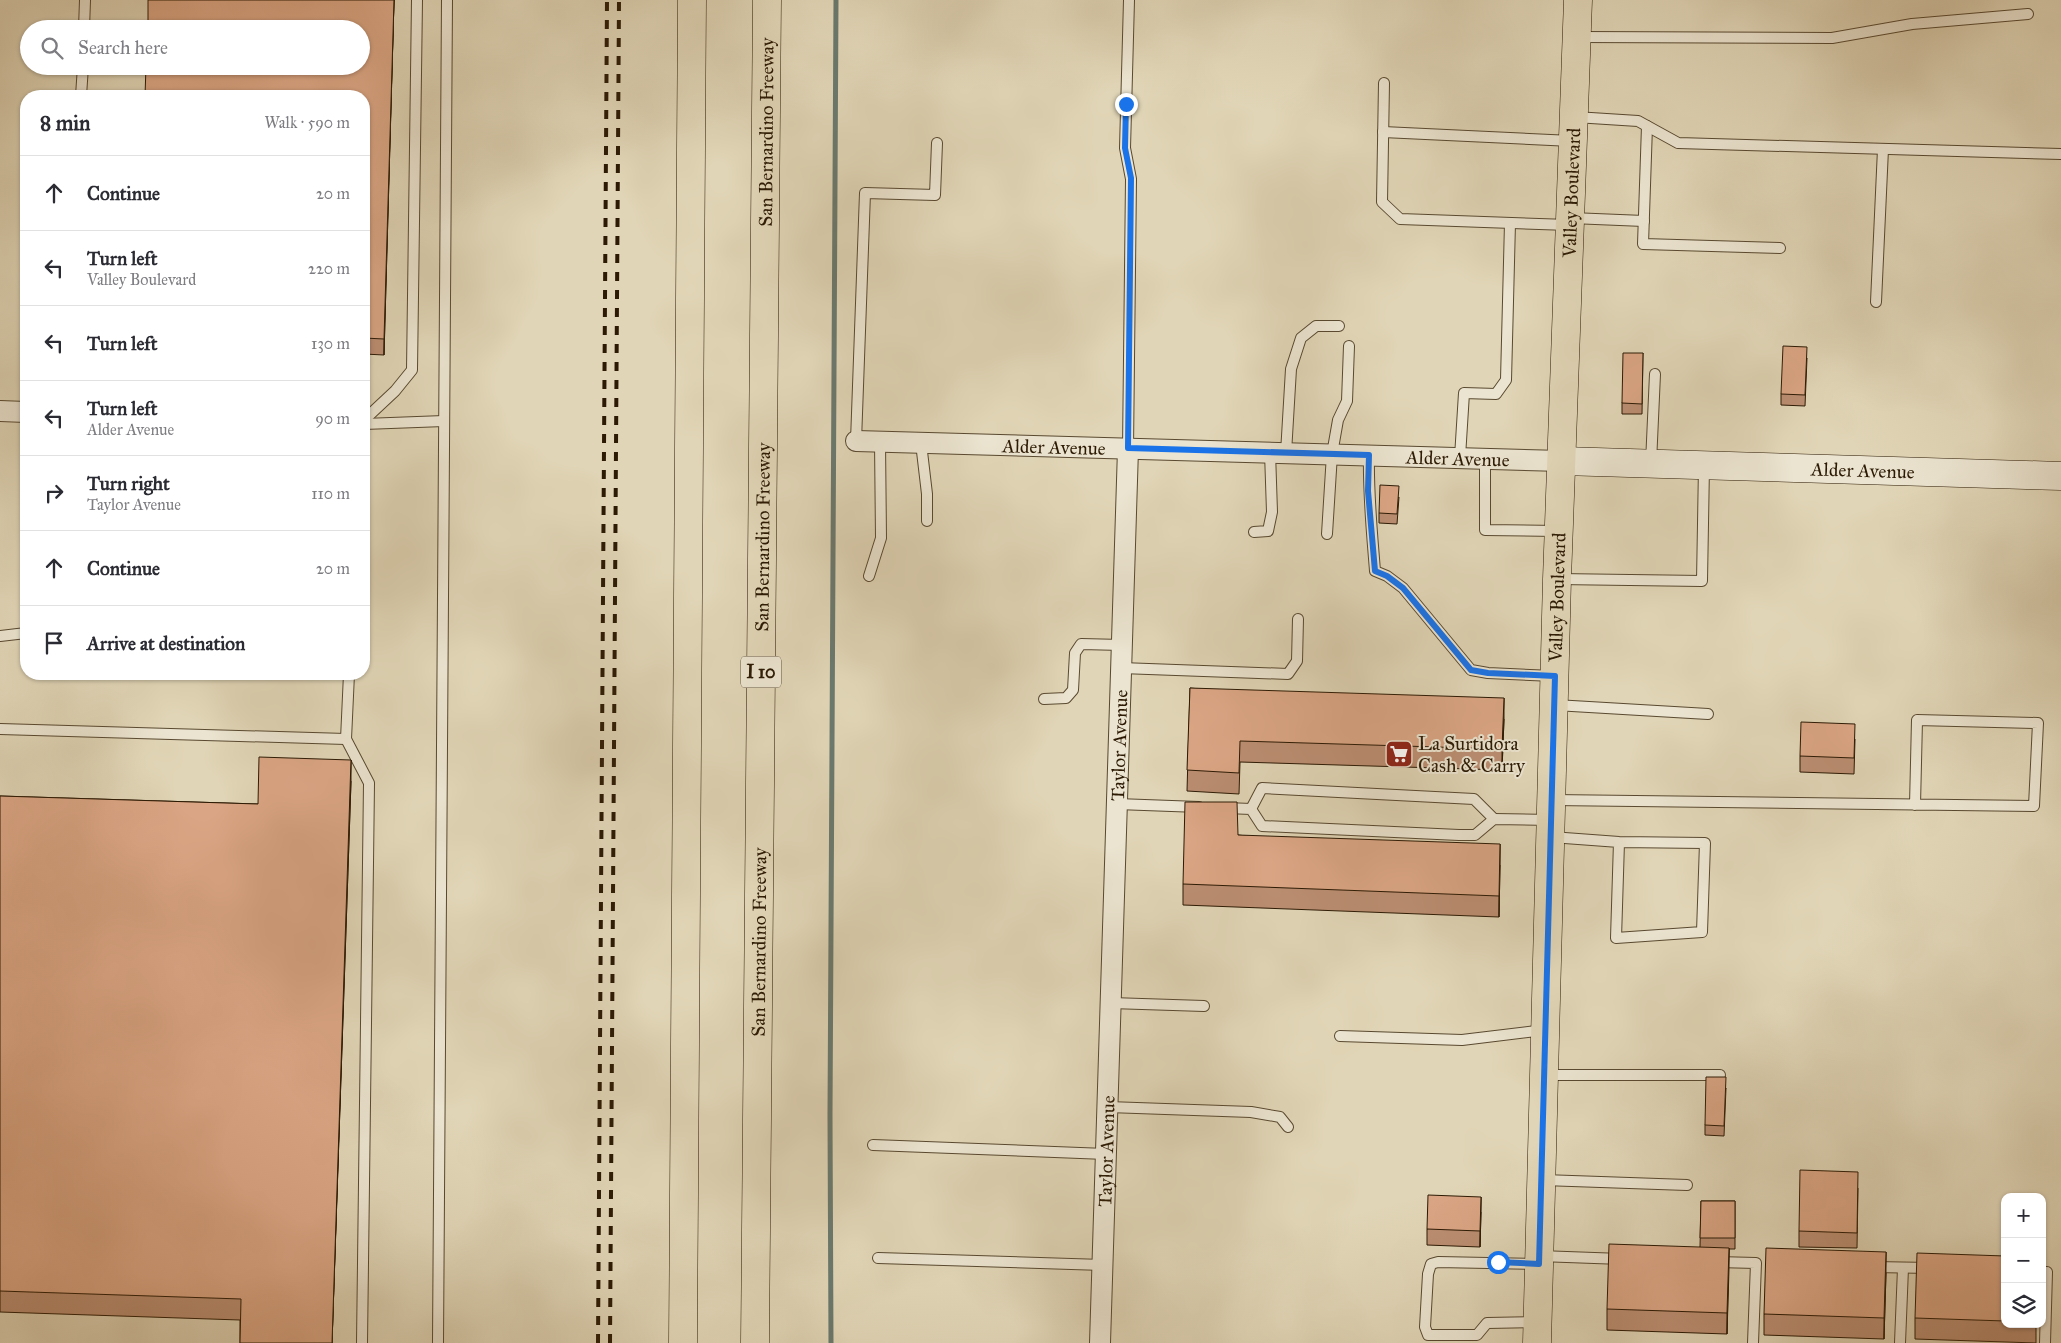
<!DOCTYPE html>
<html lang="en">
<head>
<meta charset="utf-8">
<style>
  :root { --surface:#fff; --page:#f2f2f3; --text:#2b2b33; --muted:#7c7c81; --line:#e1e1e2 }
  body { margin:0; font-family:"IM FELL Great Primer",serif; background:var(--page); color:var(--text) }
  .controls { position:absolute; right:15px; bottom:15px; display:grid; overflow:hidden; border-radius:10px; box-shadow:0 1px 4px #0004 }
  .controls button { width:45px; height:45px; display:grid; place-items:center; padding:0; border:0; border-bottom:1px solid var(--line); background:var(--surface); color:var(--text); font:25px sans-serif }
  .stop { position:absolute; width:15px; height:15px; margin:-11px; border:4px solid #1a73e8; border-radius:50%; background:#fff }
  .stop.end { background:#1a73e8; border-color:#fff; box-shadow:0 1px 5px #0008 }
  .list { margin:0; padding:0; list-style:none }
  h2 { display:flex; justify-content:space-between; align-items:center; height:65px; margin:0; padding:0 20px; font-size:21px }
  h2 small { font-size:16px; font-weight:400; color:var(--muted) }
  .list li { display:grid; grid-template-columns:32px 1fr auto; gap:15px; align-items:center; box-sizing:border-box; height:75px; padding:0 20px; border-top:1px solid var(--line) }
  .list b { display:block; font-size:19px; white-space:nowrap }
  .list p { margin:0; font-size:16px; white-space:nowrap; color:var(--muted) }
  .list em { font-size:16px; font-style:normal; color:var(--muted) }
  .icon { flex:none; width:28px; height:28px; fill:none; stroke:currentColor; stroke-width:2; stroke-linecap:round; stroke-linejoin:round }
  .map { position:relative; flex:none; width:2061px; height:1343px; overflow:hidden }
  .search { position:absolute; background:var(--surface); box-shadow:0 1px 4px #0004; left:20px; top:20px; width:350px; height:55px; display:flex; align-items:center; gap:12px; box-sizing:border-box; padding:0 18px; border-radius:28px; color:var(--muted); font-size:19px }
  .panel { position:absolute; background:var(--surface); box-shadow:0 1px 4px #0004; left:20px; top:90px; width:350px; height:590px; border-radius:20px }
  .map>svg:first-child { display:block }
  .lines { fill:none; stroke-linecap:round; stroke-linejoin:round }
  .stream { stroke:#6a796e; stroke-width:5 }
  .service-casing { stroke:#594930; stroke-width:12 }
  .minor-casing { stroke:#594930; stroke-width:22 }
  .secondary-casing { stroke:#2c1a04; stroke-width:29 }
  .primary-casing { stroke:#2c1a04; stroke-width:29 }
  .motorway-casing { stroke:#2c1a04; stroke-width:29 }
  .service { stroke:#ebe4d0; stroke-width:10 }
  .minor { stroke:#ebe4d0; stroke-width:20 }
  .secondary { stroke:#ebe4d0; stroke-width:28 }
  .primary { stroke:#e0d5b6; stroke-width:28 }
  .motorway { stroke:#e0d5b6; stroke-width:28 }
  .rail { stroke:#2c1a04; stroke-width:4; stroke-dasharray:9 9; stroke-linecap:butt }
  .wall { fill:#bb8e72; stroke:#2c1a04 }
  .shaded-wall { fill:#99745c; stroke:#2c1a04 }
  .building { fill:#daa584; stroke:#2c1a04 }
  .route { stroke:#1a73e8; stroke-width:6 }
  .labels { text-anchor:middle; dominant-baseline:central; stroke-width:4; stroke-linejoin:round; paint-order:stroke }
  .shield { fill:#ebe4d0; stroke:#655741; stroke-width:1 }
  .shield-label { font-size:18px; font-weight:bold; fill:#2c1a04 }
  .street-label { font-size:19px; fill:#2c1a04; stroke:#ebe4d0 }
  .poi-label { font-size:19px; fill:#2c1a04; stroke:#ebe4d0; text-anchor:start }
</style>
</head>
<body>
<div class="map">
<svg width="2061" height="1343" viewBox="0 0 2061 1343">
  <rect width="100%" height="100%" fill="#e0d5b6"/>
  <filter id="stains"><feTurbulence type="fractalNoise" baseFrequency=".004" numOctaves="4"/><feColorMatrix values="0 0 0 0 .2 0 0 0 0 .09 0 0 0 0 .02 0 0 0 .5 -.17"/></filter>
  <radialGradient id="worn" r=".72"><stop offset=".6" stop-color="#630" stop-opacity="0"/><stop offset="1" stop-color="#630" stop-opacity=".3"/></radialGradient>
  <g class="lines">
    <path class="stream" d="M831,1343L830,1116L836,0"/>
    <g class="service-casing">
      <g id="service">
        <path d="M84,29L85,0"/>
        <path d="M1578,37L1832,38L1912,24L2028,14"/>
        <path d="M1384,83L1382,202L1400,219L1569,225"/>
        <path d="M81,96L83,66"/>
        <path d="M1575,117L1638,121L1678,143L2061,154"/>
        <path d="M1647,126L1643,244L1780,248"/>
        <path d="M1383,132L1572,141"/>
        <path d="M1571,218L1644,221"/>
        <path d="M1876,302L1883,149"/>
        <path d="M364,420L395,391L412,370L417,0"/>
        <path d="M364,424L444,421"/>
        <path d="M856,441L865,193L935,195L937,143"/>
        <path d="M921,443L927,494V521"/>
        <path d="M1128,449L1131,179L1125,148L1129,0"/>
        <path d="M1286,453L1291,369L1301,338L1316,326H1339"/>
        <path d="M1369,455C1368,494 1372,532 1375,571L1387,576L1403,588L1471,670L1488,673L1554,676"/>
        <path d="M1460,457L1464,393L1496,394L1506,380L1510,223"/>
        <path d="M1485,458V530L1557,531"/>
        <path d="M1651,463L1655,374"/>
        <path d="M1254,532L1268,531L1272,512L1270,452"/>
        <path d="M1327,534L1332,454L1338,420L1347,401L1349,346"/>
        <path d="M869,576L881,538L880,442"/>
        <path d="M1558,579L1702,581L1704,466"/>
        <path d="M0,636L26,633"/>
        <path d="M1121,668L1288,674L1297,661L1298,619"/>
        <path d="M349,674L346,739L369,783L362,1343"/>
        <path d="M1044,699L1066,698L1073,690L1075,653L1081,644L1122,645"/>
        <path d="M1555,705L1708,714"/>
        <path d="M0,729L346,739"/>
        <path d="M1552,800L2034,806L2038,723L1917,720L1915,805"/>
        <path d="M1117,804L1199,807"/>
        <path d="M1226,808L1251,809L1262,826L1459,835H1475L1494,819L1550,820"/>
        <path d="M1251,809L1262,788L1474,799L1494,819"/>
        <path d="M1551,837L1619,842L1705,843L1702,932L1616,938L1619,842"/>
        <path d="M1111,1003L1204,1006"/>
        <path d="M1340,1036L1462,1040L1544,1030"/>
        <path d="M1545,1075H1720"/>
        <path d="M1108,1107L1251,1112L1280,1117L1288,1127"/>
        <path d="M873,1145L1106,1154"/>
        <path d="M1543,1180L1687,1185"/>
        <path d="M1539,1256L1622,1259"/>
        <path d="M878,1258L1103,1265"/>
        <path d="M1717,1262L1756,1263L1753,1343"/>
        <path d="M1874,1267L1930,1268"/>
        <path d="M2042,1272H2047L2045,1343"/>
        <path d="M1536,1322L1487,1323L1477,1335H1428L1425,1327L1428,1274L1431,1264L1438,1262L1538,1264"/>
        <path d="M438,1343L447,0"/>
        <path d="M1900,1343L1903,1268"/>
      </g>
    </g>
    <g class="minor-casing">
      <g id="minor">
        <path d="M0,411L26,412"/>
        <path id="s1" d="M856,441L1562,461"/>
        <path id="s2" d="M1100,1343L1128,449"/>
      </g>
    </g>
    <g class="secondary-casing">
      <g id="secondary">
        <path id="s3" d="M1562,461L2061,476"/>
      </g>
    </g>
    <g class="primary-casing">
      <g id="primary">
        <path id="s4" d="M1537,1343L1557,579L1578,0"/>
      </g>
    </g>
    <g class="motorway-casing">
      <g id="motorway">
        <path d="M683,1343L692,0"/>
        <path id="s5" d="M755,1343L767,0"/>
      </g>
    </g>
    <use href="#service" class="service"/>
    <use href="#minor" class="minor"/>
    <use href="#secondary" class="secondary"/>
    <use href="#primary" class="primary"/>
    <use href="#motorway" class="motorway"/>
    <g class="rail">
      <path d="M598,1343L607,0"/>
      <path d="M610,1343L619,0"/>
    </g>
  </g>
  <g class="wall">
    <path d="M394,0L384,355L364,354V96Z"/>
    <path d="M1643,353L1642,414H1622V403Z"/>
    <path d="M1807,358L1805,406L1781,405V394Z"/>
    <path d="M1399,497L1397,524L1379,523V513Z"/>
    <path d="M1190,688L1504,719L1502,770L1240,762L1239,794L1187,791Z"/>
    <path d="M1855,739L1854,774L1800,772V756Z"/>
    <path d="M351,781L332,1343H240V1320L0,1312V796L258,804Z"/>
    <path d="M1238,835L1500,865L1499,917L1183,905V884Z"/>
    <path d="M1726,1088L1724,1136L1705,1135V1125Z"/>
    <path d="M1858,1188L1857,1248L1799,1247V1231Z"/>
    <path d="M1701,1201H1735V1249H1729L1727,1334L1607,1330V1309L1700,1247Z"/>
    <path d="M1481,1212L1480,1247L1427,1245V1229Z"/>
    <path d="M2005,1256V1324H2036V1343L1915,1339V1318Z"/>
    <path d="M1886,1273L1884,1339L1764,1335V1314Z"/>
  </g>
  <g class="shaded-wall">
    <path d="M394,0L384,355V339Z"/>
    <path d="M1504,698V719L1502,770V749Z"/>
    <path d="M351,760V781L332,1343Z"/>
    <path d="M1500,844V865L1499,917V896Z"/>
    <path d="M1481,1197V1212L1480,1247V1231Z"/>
    <path d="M1729,1248V1269L1727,1334V1313Z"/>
    <path d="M1886,1252V1273L1884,1339V1318Z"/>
  </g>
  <g class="building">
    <path d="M148,0H394L384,339L364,338V96H145L146,66H361V29H148Z"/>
    <path d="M1783,346L1807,347L1805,395L1781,394Z"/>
    <path d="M1623,353H1643L1642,404L1622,403Z"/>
    <path d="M1380,485L1399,486L1397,514L1379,513Z"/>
    <path d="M1190,688L1504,698L1502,749L1240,741L1239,773L1187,770Z"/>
    <path d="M1801,722L1855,724L1854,758L1800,756Z"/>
    <path d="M259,757L351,760L332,1343H240L241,1299L0,1291V796L258,804Z"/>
    <path d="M1185,802H1237L1238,835L1500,844L1499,896L1183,884Z"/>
    <path d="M1706,1077H1726L1724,1126L1705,1125Z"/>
    <path d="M1800,1170L1858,1172L1857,1233L1799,1231Z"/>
    <path d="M1428,1195L1481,1197L1480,1231L1427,1229Z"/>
    <path d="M1701,1201H1735V1238H1700Z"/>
    <path d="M1609,1244L1729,1248L1727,1313L1607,1309Z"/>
    <path d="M1766,1248L1886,1252L1884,1318L1764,1314Z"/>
    <path d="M1917,1253L2005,1256V1321L1915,1318Z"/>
  </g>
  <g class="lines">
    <path class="route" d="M1126,104L1125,148L1131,178L1128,448L1369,455L1368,491L1375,571L1387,576L1403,588L1471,670L1488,673L1555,676L1539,1264L1498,1262"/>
  </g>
  <defs>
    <g id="supermarket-square" transform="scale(1.4375)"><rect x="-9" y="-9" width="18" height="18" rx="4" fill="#8f2418" stroke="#ebe4d0"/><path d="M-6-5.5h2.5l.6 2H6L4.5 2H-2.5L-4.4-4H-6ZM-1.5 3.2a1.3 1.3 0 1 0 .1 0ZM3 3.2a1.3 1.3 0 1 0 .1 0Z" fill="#fff"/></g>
  </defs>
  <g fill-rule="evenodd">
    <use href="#supermarket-square" x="1399" y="754"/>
  </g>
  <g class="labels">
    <rect class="shield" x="741" y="656.5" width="40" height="31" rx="4"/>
    <g class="shield-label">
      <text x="761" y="672">I 10</text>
    </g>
    <g class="street-label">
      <text stroke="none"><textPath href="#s5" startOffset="1211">San Bernardino Freeway</textPath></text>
      <text stroke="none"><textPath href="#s4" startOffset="1151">Valley Boulevard</textPath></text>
      <text stroke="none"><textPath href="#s1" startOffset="198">Alder Avenue</textPath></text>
      <text stroke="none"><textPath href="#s1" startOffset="602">Alder Avenue</textPath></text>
      <text stroke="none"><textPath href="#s3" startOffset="301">Alder Avenue</textPath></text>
      <text stroke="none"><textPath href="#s5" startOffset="806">San Bernardino Freeway</textPath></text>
      <text stroke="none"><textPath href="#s4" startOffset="746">Valley Boulevard</textPath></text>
      <text stroke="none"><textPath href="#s2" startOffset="598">Taylor Avenue</textPath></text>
      <text stroke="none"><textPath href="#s5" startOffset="401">San Bernardino Freeway</textPath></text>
      <text stroke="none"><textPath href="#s2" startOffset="192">Taylor Avenue</textPath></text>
    </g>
    <g class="poi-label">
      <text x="1418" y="743">La Surtidora<tspan x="1418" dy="22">Cash &amp; Carry</tspan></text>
    </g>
  </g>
  <rect width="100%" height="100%" filter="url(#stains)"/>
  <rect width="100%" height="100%" fill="url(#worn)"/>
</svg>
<div class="controls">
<button>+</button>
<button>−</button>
<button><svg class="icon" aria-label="layers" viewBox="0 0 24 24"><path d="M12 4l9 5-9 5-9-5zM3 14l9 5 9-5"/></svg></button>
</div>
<div class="stop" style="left:1498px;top:1262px"></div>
<div class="stop end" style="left:1126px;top:104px"></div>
<div class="search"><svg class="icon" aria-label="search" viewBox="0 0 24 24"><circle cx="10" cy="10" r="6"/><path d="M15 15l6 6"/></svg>Search here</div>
<section class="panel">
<h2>8 min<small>Walk · 590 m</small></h2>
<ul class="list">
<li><svg class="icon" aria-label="ahead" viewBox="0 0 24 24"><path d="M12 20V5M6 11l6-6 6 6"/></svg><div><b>Continue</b></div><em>20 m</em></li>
<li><svg class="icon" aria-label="left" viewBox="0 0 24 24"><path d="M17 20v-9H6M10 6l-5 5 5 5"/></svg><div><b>Turn left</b><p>Valley Boulevard</p></div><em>220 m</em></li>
<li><svg class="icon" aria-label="left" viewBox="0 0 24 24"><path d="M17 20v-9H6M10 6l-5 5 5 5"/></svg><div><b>Turn left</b></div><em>130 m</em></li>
<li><svg class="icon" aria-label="left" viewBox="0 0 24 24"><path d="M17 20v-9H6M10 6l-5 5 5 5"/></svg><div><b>Turn left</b><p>Alder Avenue</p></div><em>90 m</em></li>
<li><svg class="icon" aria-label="right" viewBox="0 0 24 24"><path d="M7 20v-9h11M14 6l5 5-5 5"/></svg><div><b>Turn right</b><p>Taylor Avenue</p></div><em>110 m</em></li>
<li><svg class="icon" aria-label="ahead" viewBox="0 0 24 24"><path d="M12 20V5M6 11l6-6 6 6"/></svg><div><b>Continue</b></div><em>20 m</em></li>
<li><svg class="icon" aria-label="arrive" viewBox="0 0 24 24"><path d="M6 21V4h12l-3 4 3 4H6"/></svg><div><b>Arrive at destination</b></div></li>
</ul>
</section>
</div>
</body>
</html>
